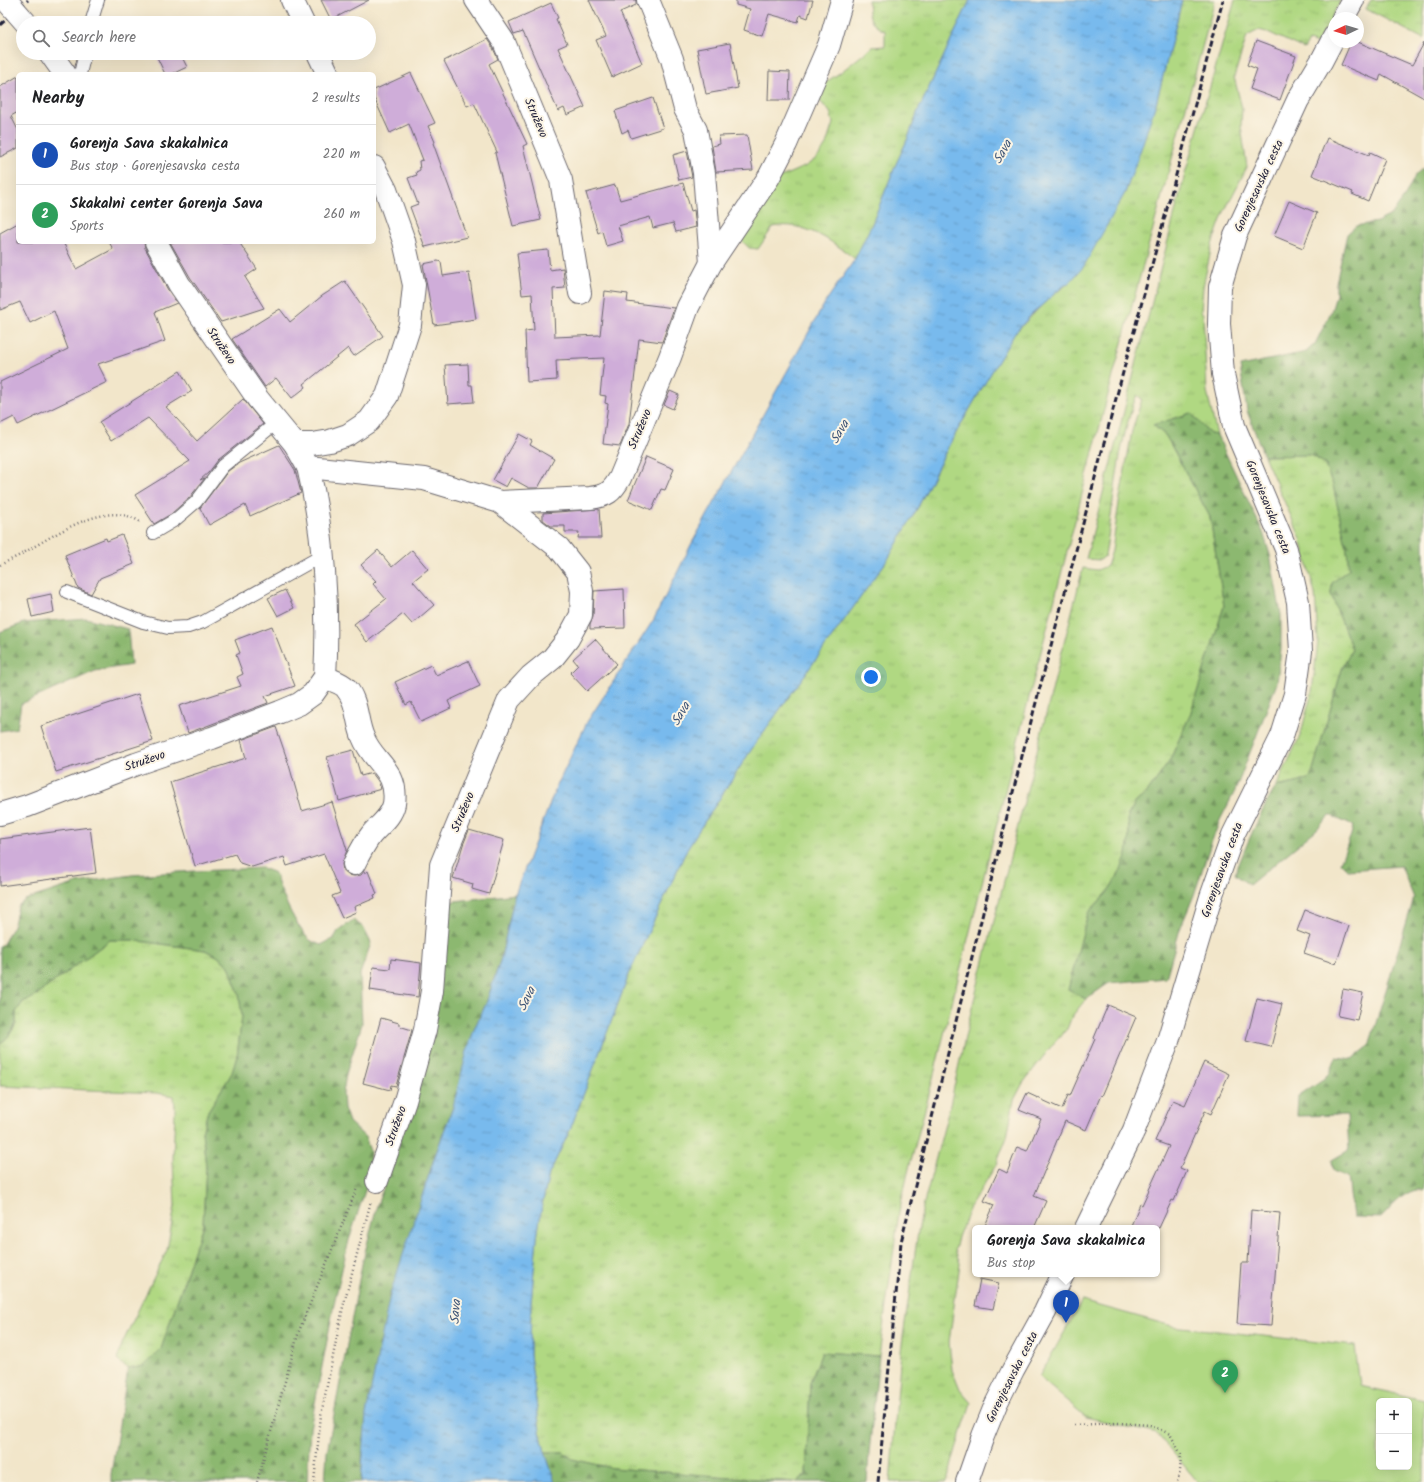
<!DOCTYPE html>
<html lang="en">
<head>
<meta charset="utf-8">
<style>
  :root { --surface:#fff; --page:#f2f2f2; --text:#202124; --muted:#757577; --line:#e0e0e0; --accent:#b5179e }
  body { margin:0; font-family:Kalam,sans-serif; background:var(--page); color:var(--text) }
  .controls { position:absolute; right:12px; bottom:12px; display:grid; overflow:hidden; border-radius:6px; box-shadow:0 4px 16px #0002 }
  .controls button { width:36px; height:36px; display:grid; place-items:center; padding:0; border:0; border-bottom:1px solid var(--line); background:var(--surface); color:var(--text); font:20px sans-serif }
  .compass { position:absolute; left:1328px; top:12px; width:36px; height:36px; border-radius:50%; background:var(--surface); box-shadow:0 4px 16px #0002; rotate:266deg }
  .you { position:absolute; left:871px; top:677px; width:14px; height:14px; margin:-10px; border:3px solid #fff; border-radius:50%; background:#1a73e8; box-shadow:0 0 0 6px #1a73e833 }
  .badge { display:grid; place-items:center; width:26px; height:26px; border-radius:50%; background:var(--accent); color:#fff; font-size:13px; font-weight:700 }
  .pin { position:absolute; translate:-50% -33px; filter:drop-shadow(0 1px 2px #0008) }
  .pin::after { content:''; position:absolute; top:21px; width:14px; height:12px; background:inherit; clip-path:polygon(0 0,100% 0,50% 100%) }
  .popup { position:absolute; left:972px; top:1225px; width:188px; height:52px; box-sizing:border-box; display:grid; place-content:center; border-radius:6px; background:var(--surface); filter:drop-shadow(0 1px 3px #0005); font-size:13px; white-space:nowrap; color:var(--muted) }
  .popup b { font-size:15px; color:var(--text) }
  .popup::after { content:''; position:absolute; left:50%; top:100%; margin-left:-8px; border:8px solid transparent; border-top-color:var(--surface) }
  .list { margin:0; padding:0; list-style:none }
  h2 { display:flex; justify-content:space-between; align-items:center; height:52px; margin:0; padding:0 16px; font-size:17px }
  h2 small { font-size:13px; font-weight:400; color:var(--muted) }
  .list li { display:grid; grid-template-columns:26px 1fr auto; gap:12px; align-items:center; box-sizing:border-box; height:60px; padding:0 16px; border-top:1px solid var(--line) }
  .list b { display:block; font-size:15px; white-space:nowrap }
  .list p { margin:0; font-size:13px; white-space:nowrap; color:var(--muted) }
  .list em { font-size:13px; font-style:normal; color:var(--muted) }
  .icon { flex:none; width:22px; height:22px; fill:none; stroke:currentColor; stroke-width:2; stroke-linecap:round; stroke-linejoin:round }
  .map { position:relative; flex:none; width:1424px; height:1482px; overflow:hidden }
  .search { position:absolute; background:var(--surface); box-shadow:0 4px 16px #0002; left:16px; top:16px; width:360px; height:44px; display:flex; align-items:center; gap:10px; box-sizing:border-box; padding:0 14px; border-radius:22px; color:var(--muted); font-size:15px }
  .panel { position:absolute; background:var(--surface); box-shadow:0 4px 16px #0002; left:16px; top:72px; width:360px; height:172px; border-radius:6px }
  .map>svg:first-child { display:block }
  .grass { fill:url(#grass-tufts); stroke:#697d5e }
  .forest { fill:url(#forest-firs); stroke:#576d56 }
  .garden { fill:#b0d882; stroke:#697d5e; fill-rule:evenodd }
  .water { fill:url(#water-ripples); stroke:#4d6e94 }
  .building { fill:#cfadd9 }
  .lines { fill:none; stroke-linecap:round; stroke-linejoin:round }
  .lane-casing { stroke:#6b676d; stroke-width:14 }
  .street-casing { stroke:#6b676d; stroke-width:24 }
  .secondary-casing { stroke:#6b676d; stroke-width:24 }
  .path { stroke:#6b676d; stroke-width:2.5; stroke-dasharray:1 3; stroke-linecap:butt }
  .lane { stroke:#fff; stroke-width:12 }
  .street { stroke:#fff; stroke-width:22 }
  .secondary { stroke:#fff; stroke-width:22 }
  .rail { stroke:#22223b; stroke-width:3; stroke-dasharray:6 3; stroke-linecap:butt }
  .street-bridge-casing { stroke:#6b676d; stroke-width:24; stroke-linecap:butt }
  .street-bridge { stroke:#fff; stroke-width:22 }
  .labels { text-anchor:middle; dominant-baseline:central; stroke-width:4; stroke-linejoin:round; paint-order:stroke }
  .street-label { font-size:12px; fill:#22223b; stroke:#fcf5e5 }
  .water-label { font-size:13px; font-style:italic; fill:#405779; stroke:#fcf5e5 }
</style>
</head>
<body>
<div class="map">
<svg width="1424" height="1482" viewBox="0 0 1424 1482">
  <defs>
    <pattern id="grass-tufts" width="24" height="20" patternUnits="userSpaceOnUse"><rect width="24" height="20" fill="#b0d882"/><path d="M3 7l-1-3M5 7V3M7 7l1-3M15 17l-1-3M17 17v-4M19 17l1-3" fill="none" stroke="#97b971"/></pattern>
    <pattern id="forest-firs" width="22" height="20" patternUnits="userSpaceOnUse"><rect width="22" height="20" fill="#8cb870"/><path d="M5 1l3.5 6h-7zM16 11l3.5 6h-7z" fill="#72955d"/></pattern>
    <pattern id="water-ripples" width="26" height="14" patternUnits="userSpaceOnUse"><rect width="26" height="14" fill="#78baed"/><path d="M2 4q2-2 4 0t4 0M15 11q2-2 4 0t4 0" fill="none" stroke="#6297c1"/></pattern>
  </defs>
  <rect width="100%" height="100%" fill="#fcf5e5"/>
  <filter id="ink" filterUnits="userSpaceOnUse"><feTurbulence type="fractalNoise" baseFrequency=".025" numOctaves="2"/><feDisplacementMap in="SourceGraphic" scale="8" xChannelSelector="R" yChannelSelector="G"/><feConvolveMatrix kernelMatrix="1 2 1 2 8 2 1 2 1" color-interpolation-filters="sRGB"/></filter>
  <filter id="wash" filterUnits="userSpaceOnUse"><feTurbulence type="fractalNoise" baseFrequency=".012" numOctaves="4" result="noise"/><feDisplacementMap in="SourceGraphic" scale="16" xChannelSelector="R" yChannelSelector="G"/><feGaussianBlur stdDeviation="0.9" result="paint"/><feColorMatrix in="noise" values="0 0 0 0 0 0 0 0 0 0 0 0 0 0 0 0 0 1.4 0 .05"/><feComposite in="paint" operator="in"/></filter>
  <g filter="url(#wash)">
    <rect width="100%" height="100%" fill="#f2e6ca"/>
    <g class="grass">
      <path d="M868,0H970L918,111L908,138L896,164L872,224L855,259C832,241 803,220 773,227L758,249L749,248L742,241L741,231L774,180L806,166L818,157L826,145L833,123L830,112L817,98L823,84L841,72L872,47L885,46V31C869,24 869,17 868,0Z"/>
      <path d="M1182,0H1215L1106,402L1020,732L927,1102L910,1164L899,1212L879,1356L822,1352L810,1383L806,1475L797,1482L612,1468L572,1459L564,1452H545L540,1431L530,1355L531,1302L537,1238L542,1205L549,1174L570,1130L630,972L688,847L755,744L888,559L918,507L949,445L979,393L1015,333L1048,299L1070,282L1125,193L1157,100Z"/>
      <path d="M1235,0H1341L1317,44L1309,41L1304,49L1270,33L1259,30L1247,36L1234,77L1242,108L1241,126L1247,167L1223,214L1212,245L1203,287L1201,311L1203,314L1207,392L1217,435L1210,434L1191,413L1153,425L1166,436L1210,517L1224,606L1190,715L1169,762L1147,793L1136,802L1128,815L1129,836L1127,856L1119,874L1107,893L1088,913L1068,990L1086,999L1072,1016L1067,1029L1053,1044L1023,1083L1014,1100L1007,1137L996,1165L970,1207L958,1237L955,1250L960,1263L949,1342L952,1370L960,1390L971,1403L956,1449L947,1482H890L901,1351L918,1232L923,1207L950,1105L968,1024L1083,568L1097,570L1107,566L1112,551L1119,503L1132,431L1142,399L1137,395C1117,444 1114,504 1105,556L1100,560L1086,559L1186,170Z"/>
      <path d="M1371,0H1424V39L1366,9Z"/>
      <path d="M1311,455L1324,463L1333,485L1347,550L1349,569L1332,583L1331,594L1352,649L1342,669L1313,770L1310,778L1296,783L1276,787L1300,736L1312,692L1318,641L1315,594L1301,539L1264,456Z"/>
      <path d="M110,940H132L205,950L217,956L229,966L239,994L242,1016L237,1056L232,1073L208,1111L202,1132L206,1166L203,1224L161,1349L144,1366L128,1369L117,1360L122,1344L167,1250L175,1206L173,1160L175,1110L174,1096L156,1093L0,1086V1044L8,1037L16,1025V1012L23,1002L32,998Z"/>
    </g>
    <g class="forest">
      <path d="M1424,168V1190C1406,1187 1392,1207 1381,1218L1353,1217L1348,1177L1333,1171L1332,1160L1349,1150L1347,1115L1297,1116L1298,1096L1329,1075L1336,1057L1353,1059L1369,1046L1414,898L1401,866L1347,870L1340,863L1351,835L1353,826L1330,815L1316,830L1249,885L1235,874C1247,844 1259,814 1276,787L1296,783L1310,778L1313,770L1342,669L1352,649L1331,594L1332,583L1349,569L1347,550L1333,485L1324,463L1311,455L1264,456L1247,411L1240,366L1306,352L1315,344L1331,312L1336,295V283L1347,234L1356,226L1377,222L1391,215L1404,198L1416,174Z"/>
      <path d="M1191,413L1210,434L1217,435L1263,532L1270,555L1281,614V649L1277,683L1235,791L1220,820L1210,846L1194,895L1180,929L1166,978L1109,983L1086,999L1068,990L1088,913L1107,893L1119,874L1127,855L1129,836L1128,815L1136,802L1147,793L1169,762L1190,715L1224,606L1210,517L1166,436L1153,425Z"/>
      <path d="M86,618L128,629L131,665L95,671L21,704L17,728L0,731V632L24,623Z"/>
      <path d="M262,868L275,873C279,890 297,929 310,940C313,942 318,944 321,945L334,938L338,931L353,920L363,927L371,943L360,974L362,1024L346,1074L343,1093L344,1108L349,1122L365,1137L370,1151V1175L349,1240L335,1299L310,1429L307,1482H111V1474L128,1369L144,1366L161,1349L203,1225L206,1166L202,1132L208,1111L232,1073L237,1056L242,1016L239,994L229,966L217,956L205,950L132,940H110L32,998L23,1002L16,1012V1024L8,1037L0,1044V946L3,944L14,924L18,906L25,900L77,883L132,875L195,871Z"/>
      <path d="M515,894L501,958L486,1004L475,1027L453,1107L435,1156L415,1219L363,1443L361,1482H325L327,1452L362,1264L377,1205L398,1149L447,902Z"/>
      <path d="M822,1352L879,1356L869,1453L867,1482H797L806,1475L810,1383Z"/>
      <path d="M545,1452H564L572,1459L612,1468L793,1482H555Z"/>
    </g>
    <path class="garden" d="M1082,1301L1172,1326L1355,1346L1360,1386L1424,1400V1482H1198L1157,1434L1086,1417L1039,1377ZM1379,1401H1409V1467H1379Z"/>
    <path class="water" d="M970,0H1182L1157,100L1140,152L1125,193L1084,266L1070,282L1061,288L1032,314L1015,333L979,393L949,445L918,507L888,559L755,744L688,847L630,972L570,1130L549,1174L542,1205L537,1238L531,1302L530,1355L540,1431L545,1452L555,1482H361L366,1414L390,1295L435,1156L453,1107L467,1051L475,1027L486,1004L501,958L515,894L556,788L587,722L654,619L692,543L826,301L855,259L872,224L896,164L908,138L918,111Z"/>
    <g id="blocks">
      <g class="building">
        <path d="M321,0H369L331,20Z"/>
        <path d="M589,0H636V5L620,12L642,63L612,77L596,40L606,36Z"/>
        <path d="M736,0H813L808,18L800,15L798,22L769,14L762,36L744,30L750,9L736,5Z"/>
        <path d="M551,3L558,18L556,19L567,44L558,48L585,107L567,115L564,108L558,111L523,31L514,34L509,22Z"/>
        <path d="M487,39L493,48L498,59L489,64L527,144L523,146L541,220L513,226L495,153L497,152L474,103L467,106L444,61Z"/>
        <path d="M1256,41L1296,56L1280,100L1250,89L1257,69L1247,65Z"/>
        <path d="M1351,42H1358L1412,65L1424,43V98L1381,74L1379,81L1341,65Z"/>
        <path d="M730,43L738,88L706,94L697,49Z"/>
        <path d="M155,53H180L187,67L172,74H165Z"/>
        <path d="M769,71L790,72L789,100H768Z"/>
        <path d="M411,73L435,123L428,126L435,142L433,143L467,237L425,247L410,207L418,204L408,178L417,175L416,172L420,170L419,161L423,160L409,124L390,133L374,98V90Z"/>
        <path d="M18,76V112L11,116L18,130V148L0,157V87Z"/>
        <path d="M653,98L663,128L631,138L628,130L622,133L615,111Z"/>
        <path d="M747,135L753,170L716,172L712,146L720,144L719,136Z"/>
        <path d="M1327,138L1369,155L1370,152L1385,159L1368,201L1352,194L1353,192L1312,175Z"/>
        <path d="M687,151L692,177L679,180L673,155Z"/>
        <path d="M683,183L691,211L694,210L696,227L676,232L673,223L653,228L650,217L618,226L623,241L606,246L602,231L598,233L586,193L615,185L620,200Z"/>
        <path d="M1289,201L1317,213L1303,248L1274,236Z"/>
        <path d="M18,223V242H63L76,269L113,249L109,242H144L145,248L168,290L177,303L155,312L165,341L98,364L107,382L18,425L14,417L0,424V382L68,349L54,311L30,323L20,302L0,310V233Z"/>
        <path d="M170,242H239L257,269L245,277L264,308L221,322L190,277Z"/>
        <path d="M548,250L550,270L563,268L565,288L553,289L555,337L600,335L605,291L628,294L627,302L674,308L662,342L639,339L629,424L620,446L603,444L608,404L605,403L606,396L600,395L604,358L556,360L557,380L527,382L525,331L534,330L532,294L522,295L517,253Z"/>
        <path d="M438,261L441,262L443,276L469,272L476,319L434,325L423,264Z"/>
        <path d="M345,281L383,336L354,356L348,348L304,384L306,387L292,398L276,378L265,387L232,339L280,309L290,322L322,296Z"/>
        <path d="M468,364L469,385H472L474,402L448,404L445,365Z"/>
        <path d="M180,371L192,391L166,407L197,441L243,399L263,424L218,460L209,472L200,480L205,478L190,497L171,514L154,524L135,495L190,461L148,418L111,441L99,422Z"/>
        <path d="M670,391L679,395L673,409L664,405Z"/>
        <path d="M519,434L532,441L530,445L554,459L538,488H529L511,478L506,487L493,480Z"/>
        <path d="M279,445L295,470L301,493L250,516L245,505L209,525L200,508L228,471L239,463Z"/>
        <path d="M646,457L674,469L665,490L661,489L652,510L628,500Z"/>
        <path d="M599,509L601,538H578L579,532H565V526H551L543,520V513Z"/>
        <path d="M122,535L134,564L100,578L91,594L78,588L65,555L106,538L107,541Z"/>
        <path d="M378,550L392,567L412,550L428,569L413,581L434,605L412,624L403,614L367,642L354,624L386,599L373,584L376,581L361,565Z"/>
        <path d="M624,589L625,628L590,629V624L593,616L594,591Z"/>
        <path d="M285,590L294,608L278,616L268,598Z"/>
        <path d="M51,594L54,612L32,617L28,599Z"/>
        <path d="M272,626L295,686L265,696L268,703L188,733L179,706L241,686L237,677L243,674L236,655L240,653L235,640Z"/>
        <path d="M595,639L617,664L587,691L570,673L578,665L573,659Z"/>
        <path d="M468,661L480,686L448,701L451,708L421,722L411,702L406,705L395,682L431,665L436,675Z"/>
        <path d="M138,694L153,741L56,772L41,726Z"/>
        <path d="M276,727L289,765L302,811L332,802L347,850L342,864L343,871L348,875L354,876L361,875L364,871L365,873L368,871L377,894L374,895L375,898L354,907L356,912L342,918L332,896L340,893L324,854L287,866L284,857L252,867L240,863L235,854L195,866L170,782L246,758L241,740Z"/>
        <path d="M353,750L361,776L372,773L378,781L381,789L339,801L327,757Z"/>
        <path d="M90,827L96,873L0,886V839Z"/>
        <path d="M469,830L504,840L489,894L472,889L473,884L453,878L463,845Z"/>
        <path d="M1305,910L1349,926L1336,964L1304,953L1310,936L1297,931Z"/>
        <path d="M391,959L421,963L418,997L370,990L373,967L390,969Z"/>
        <path d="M1343,989L1363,993L1357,1020L1338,1016Z"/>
        <path d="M1257,998L1282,1004L1271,1047L1246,1041Z"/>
        <path d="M1108,1005L1136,1017L1102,1096L1101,1095L1086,1130L1065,1121L1034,1196L1046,1201L1034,1228H984L994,1205L984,1201L999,1169L1007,1173L1017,1147L1027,1151L1041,1119L1019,1110L1027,1093L1062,1109L1068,1095L1070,1096L1095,1039L1094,1038Z"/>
        <path d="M381,1018L399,1023V1026L412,1030L396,1086L391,1085L390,1090L363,1083Z"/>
        <path d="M1204,1062L1229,1074L1211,1114L1205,1111L1180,1168L1187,1171L1174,1201L1172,1200L1159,1228H1130L1140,1204L1142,1205L1169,1146L1155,1141L1173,1100L1185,1105Z"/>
        <path d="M1251,1210L1280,1213L1271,1326L1237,1324L1241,1263H1248Z"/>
        <path d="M980,1279L999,1283L993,1309L975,1306Z"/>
      </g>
    </g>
  </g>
  <g filter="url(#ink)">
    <use href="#blocks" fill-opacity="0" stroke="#6b676d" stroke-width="1"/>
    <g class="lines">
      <g class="lane-casing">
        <g id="lane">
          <path d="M91,23L98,0"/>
          <path d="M80,74L85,53"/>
          <path d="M153,533L175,520L196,502L223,466L276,423"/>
          <path d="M67,592L143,622L168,628L188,627L203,622L323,555"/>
        </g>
      </g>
      <g class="street-casing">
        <g id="street">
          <path d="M292,0L303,23"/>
          <path d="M476,0L504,42L561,180L580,293"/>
          <path d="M648,0L672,59L685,109L696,130L704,173L711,263"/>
          <path d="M50,53L65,74"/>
          <path d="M318,53L328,74"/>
          <path d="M156,242L179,284L258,399L295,444L308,467L424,479L500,502L559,548L578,572L582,591L581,615L568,639L552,659L531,676L509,700L441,865L432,991L425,1030L405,1101L377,1181"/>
          <path d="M295,444H312L330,441L348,435L369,421L387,396L410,325L414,285L404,241L386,190L374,167"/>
          <path d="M308,467C324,533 329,609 325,677C331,680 342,683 346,688C358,702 356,721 363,737C373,763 399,770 394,804C391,818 379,825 371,835C364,844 359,854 354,864"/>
          <path d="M500,502L590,498C607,496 612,492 620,478L670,357L688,307L711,263L769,177L786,144L829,45L842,0"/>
          <path d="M0,814L27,806L136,764L212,738L280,712L299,704L313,694L325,677"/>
        </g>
      </g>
      <g class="secondary-casing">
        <g id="secondary">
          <path d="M1343,18L1353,0"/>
          <path d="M1086,1228L1134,1130L1168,1041L1211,897L1233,835L1282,736L1295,694L1301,651L1298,602L1286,549L1234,426L1223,374L1219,324L1220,287L1235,236L1298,100L1322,60L1334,37"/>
          <path d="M967,1482L983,1436L996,1404L1013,1370L1045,1312L1063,1274"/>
        </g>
      </g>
      <g class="path">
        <path d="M0,565C10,560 21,555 30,549C58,533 110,498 141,523"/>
        <path d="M1074,1425L1117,1423L1150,1425L1170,1434L1181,1454L1180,1472L1177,1482"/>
        <path d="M257,1482L299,1331L357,1188"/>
        <path d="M314,1482L321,1415L343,1307L371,1201"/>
      </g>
      <use href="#lane" class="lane"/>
      <use href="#street" class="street"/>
      <use href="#secondary" class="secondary"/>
      <g class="rail">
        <path d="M0,25L28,0"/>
        <path d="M878,1482L901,1242L1023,752L1107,432L1223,0"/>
      </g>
      <g class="street-bridge-casing">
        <path id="street-bridge" d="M6,0L26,23"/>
      </g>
      <use href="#street-bridge" class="street-bridge"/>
    </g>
  </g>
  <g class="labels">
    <g class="street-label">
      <text transform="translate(536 118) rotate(67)">Struževo</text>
      <text transform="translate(1259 186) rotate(-65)">Gorenjesavska cesta</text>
      <text transform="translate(221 346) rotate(56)">Struževo</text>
      <text transform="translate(640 429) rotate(-67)">Struževo</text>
      <text transform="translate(1268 507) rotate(68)">Gorenjesavska cesta</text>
      <text transform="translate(145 761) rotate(-19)">Struževo</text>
      <text transform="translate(463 812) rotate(-67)">Struževo</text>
      <text transform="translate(1222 870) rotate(-70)">Gorenjesavska cesta</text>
      <text transform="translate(396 1126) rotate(-70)">Struževo</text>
      <text transform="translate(1012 1377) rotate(-63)">Gorenjesavska cesta</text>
    </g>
    <g class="water-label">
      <text transform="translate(1003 152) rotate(-61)">Sava</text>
      <text transform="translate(840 432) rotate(-60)">Sava</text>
      <text transform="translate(681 714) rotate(-60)">Sava</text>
      <text transform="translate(527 999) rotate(-64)">Sava</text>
      <text transform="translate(456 1312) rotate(-86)">Sava</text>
    </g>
  </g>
</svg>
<div class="controls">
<button>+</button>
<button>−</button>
</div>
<svg class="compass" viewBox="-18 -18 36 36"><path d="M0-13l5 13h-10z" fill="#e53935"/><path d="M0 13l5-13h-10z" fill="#757577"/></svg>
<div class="you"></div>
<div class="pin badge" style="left:1066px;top:1323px;background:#1a4fb4">1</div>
<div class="popup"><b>Gorenja Sava skakalnica</b>Bus stop</div>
<div class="pin badge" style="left:1225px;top:1393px;background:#2e9e5b">2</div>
<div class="search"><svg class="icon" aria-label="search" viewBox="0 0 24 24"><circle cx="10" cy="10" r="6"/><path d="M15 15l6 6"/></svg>Search here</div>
<section class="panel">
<h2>Nearby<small>2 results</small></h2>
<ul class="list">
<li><span class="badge" style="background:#1a4fb4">1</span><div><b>Gorenja Sava skakalnica</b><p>Bus stop · Gorenjesavska cesta</p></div><em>220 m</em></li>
<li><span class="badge" style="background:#2e9e5b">2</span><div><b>Skakalni center Gorenja Sava</b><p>Sports</p></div><em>260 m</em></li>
</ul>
</section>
</div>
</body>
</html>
